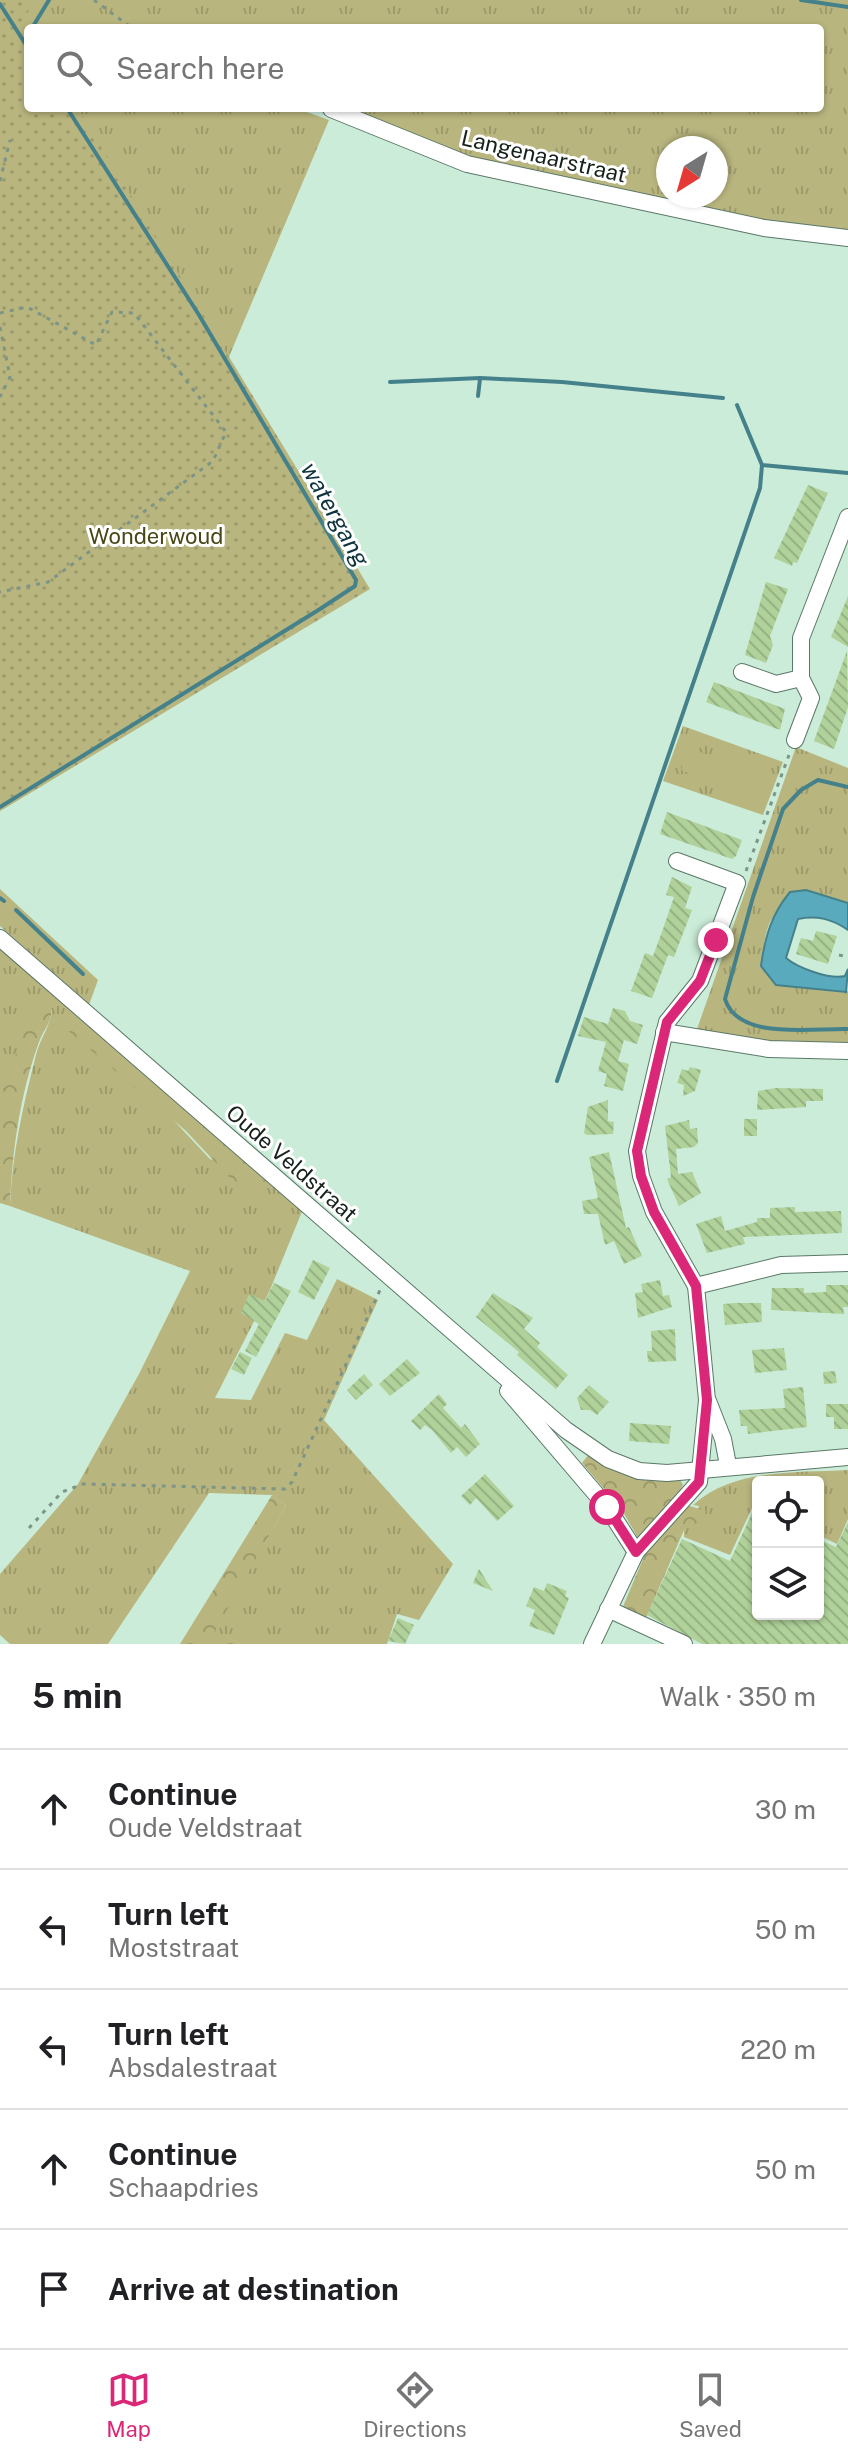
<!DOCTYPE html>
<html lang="en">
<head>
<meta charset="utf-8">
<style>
  :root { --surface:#fff; --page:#f6f6f6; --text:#202124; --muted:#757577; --line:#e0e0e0; --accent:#db2777 }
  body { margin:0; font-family:"Public Sans",sans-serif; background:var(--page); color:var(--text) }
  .controls { position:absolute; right:24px; bottom:24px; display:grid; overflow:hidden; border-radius:8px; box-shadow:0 2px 6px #0004 }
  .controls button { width:72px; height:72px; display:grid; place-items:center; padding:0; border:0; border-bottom:2px solid var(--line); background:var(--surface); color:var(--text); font:40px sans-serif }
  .compass { position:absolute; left:656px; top:136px; width:72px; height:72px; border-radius:50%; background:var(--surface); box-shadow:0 2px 6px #0004; rotate:217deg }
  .stop { position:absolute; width:24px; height:24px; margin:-18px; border:6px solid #db2777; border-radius:50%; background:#fff }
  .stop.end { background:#db2777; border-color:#fff; box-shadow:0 2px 8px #0008 }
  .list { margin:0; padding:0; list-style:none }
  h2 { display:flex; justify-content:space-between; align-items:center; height:104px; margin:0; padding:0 32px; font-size:34px }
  h2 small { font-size:26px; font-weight:400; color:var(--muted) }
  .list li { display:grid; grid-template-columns:52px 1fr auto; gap:24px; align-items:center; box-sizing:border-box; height:120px; padding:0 32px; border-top:2px solid var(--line) }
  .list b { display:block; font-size:30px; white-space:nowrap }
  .list p { margin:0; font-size:26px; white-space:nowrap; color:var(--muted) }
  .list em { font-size:26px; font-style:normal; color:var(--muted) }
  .icon { flex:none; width:44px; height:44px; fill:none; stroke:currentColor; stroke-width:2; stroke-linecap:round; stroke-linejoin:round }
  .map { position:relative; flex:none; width:848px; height:1644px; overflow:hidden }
  .search { position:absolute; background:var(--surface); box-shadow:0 2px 6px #0004; left:24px; right:24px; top:24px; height:88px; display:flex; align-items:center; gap:20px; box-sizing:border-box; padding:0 28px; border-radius:8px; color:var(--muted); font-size:30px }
  .sheet { height:704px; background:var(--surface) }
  nav { display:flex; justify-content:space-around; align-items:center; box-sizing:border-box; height:112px; border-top:2px solid var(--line); background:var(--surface); font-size:22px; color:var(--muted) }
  nav a { display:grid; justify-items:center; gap:4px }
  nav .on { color:var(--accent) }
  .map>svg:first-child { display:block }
  .grass { fill:url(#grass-tufts); fill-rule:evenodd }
  .forest { fill:url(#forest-crowns) }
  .park { fill:url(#park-dots) }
  .garden { fill:#b8b57e }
  .water { fill:#59aabc; stroke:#45818b; stroke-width:2 }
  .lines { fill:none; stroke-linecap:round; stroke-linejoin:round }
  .stream { stroke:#45818b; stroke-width:4 }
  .building { fill:url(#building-back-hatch) }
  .minor-casing { stroke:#5a7867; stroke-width:18 }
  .path { stroke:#7d9586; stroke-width:3; stroke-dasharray:4 6; stroke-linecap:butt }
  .minor { stroke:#fff; stroke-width:16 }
  .route { stroke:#db2777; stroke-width:10 }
  .labels { text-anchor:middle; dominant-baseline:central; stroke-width:6; stroke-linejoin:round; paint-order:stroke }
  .street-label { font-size:22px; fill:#15211a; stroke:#fff }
  .park-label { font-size:22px; fill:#4a4716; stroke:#fff }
  .water-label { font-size:24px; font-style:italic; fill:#0d343c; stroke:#fff }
</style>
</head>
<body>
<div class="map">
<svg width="848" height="1644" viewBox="0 0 848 1644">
  <defs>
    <pattern id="grass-tufts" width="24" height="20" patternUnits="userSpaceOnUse" patternTransform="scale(2)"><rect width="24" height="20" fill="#b8b57e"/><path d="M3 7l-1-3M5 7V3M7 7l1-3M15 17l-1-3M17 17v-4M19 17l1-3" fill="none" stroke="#9d9b6c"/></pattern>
    <pattern id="forest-crowns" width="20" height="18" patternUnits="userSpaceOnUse" patternTransform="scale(2)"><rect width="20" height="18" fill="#b8b57e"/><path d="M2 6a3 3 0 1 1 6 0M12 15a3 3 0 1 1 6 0" fill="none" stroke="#9d9b6c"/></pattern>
    <pattern id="park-dots" width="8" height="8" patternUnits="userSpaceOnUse" patternTransform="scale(2)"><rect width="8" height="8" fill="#b8b57e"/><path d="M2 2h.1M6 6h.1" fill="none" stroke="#9d9b6c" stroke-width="1.8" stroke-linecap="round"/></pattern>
    <pattern id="building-back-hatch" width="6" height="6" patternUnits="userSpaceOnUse" patternTransform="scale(2)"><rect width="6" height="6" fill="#b0d199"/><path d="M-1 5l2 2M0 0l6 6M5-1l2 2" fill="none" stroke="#96b383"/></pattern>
  </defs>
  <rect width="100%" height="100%" fill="#cbecd8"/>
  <g class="grass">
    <path d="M0,0H848V235L766,224L477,161L344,108H820V28H28V108H296L329,120L228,359L166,711L0,811ZM668,148H716V196H668Z"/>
    <path d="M683,726L783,762L763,815L663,781Z"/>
    <path d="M796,747L848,768V903L806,890C767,914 767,921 761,966L776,985L848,991V1045L759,1043L697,1029Z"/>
    <path d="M0,889L98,980L89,1005L0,926Z"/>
    <path d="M0,946L54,993L210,1159L270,1179L303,1209L270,1290L215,1398L251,1400L285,1333L307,1340L337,1279L378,1300L324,1420L453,1564L419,1620L397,1614L387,1644H240L214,1631L286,1506L272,1495L209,1493L108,1644H10L0,1635V1574L78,1484L139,1374L190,1271L10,1206C12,1154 23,1106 36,1055C40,1038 51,1026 52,1009L0,1102Z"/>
    <path d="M848,1470V1519L837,1544L818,1535V1482H758V1508L753,1506L730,1555L684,1537V1530L692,1524L699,1506L693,1505C734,1468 796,1473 848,1470Z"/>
  </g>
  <g class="forest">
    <path d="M40,1002H50C55,1020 45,1026 39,1042C20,1094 12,1152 10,1206L0,1203V1102L32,1007Z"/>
    <path d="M71,1008L270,1179L257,1194L230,1178L186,1131L65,1028L61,1017Z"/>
    <path d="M589,1454C618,1473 643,1486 679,1478L683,1485L674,1501L706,1511L704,1519L684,1530L646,1618L622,1609L646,1552L622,1510L582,1463Z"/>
    <path d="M272,1495L286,1506L215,1631L240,1644H180Z"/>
  </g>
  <path class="park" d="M0,0H36L24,18L30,28L28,108H78L370,589L0,811Z"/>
  <path class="garden" d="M689,748L768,776L759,799L681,770Z"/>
  <path class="water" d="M806,890L848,903V930C832,919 817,915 798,919L786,958C798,968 830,980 845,976L848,969L846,992L776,985L761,966C765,937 771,915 790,892Z"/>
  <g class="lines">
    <g class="stream">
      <path d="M801,0L848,7"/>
      <path d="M0,4L28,48"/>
      <path d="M32,28L49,0"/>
      <path d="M390,382L480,378L562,382L723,398"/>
      <path d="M478,396L480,379"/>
      <path d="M737,405L762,465L848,473"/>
      <path d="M848,787L818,780L801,790L783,809L753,897L725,999C738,1041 812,1028 848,1029"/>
      <path d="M0,807L320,609L355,586L356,580L199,315L67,108"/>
      <path d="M0,898L4,901"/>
      <path d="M16,910L83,974"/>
      <path d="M557,1081L760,488L762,465"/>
    </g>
  </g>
  <g class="building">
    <path d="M808,485L828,493L797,563L793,562L792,566L774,558Z"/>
    <path d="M766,582L788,589L770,636L773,645L766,663L745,655Z"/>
    <path d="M848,596V647L831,637Z"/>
    <path d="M847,651L848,707L834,749L814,741Z"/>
    <path d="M714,682L785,709L780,730L706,702Z"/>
    <path d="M667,812L742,840L736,856L732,859L660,834Z"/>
    <path d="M672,877L692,887L685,908L692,910L674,957L668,955L652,998L631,991L645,953L653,956L663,929L674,897L666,895Z"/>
    <path d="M816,931L837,936L828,964L796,954L801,938L813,941Z"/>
    <path d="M613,1008L625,1011L630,1021L643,1025L637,1044L624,1040L618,1061L629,1064L623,1091L604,1086L607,1074L598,1071L606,1042L578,1036L584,1017L608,1024Z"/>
    <path d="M690,1067L701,1070L695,1091L683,1096L684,1085L677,1083L682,1069L688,1071Z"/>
    <path d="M776,1088L823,1089V1101H806V1107L757,1110L758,1091Z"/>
    <path d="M608,1100V1121L614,1122L613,1134L587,1135L584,1133L588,1107Z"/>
    <rect x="744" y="1119" width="13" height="17"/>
    <path d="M689,1120L690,1129L697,1128L698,1143L694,1147L676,1149L678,1174L692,1172L701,1193L679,1206L667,1179L671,1177L665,1126Z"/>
    <path d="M609,1152L626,1228L629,1227L642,1256L624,1264L614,1241L605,1245L598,1214H584L582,1201L598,1198L589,1157Z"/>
    <path d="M795,1207V1212L841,1211L842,1233L743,1237L745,1244L707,1253L696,1224L721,1216L725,1231L757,1222V1218H770V1208Z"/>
    <path d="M313,1260L330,1268L314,1300L298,1292Z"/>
    <path d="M660,1280L663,1296L669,1295L672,1307L638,1318L635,1293L643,1292L641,1284Z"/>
    <path d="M274,1283L291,1291L256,1357L245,1351L259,1324L241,1313L249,1294L265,1301Z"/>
    <path d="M826,1285H848V1307H843L844,1314L771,1310L772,1288H804V1293L826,1292Z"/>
    <path d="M493,1293L533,1318L524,1329L540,1343L537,1347L568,1375L556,1389L517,1355L519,1352L476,1317Z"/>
    <path d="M736,1303H761L762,1322L725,1325L723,1304Z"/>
    <path d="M675,1329L676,1361L648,1362L647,1351H652L651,1331Z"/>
    <path d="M784,1348L787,1370L755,1373L752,1350Z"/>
    <path d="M240,1352L252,1358L244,1375L231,1369Z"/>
    <path d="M407,1359L420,1373L390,1396L379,1384Z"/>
    <path d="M835,1371L837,1383L824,1384L823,1372Z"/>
    <path d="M364,1374L373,1385L356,1400L347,1390Z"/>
    <path d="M589,1385L609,1402L597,1415L590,1410H581L577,1398Z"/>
    <path d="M803,1387L807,1427L748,1434L747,1426H741L739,1410L785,1408L783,1389Z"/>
    <path d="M439,1394L447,1404L443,1408L461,1428L465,1424L480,1444L466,1457L457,1447L451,1453L432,1430L425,1425L420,1430L411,1421Z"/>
    <path d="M826,1404H848V1429H834V1417H826Z"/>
    <path d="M630,1423L671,1426L669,1444L629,1441Z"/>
    <path d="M485,1474L514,1506L497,1521L476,1498L470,1505L461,1496Z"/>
    <path d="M758,1500V1614H818V1539L836,1547L848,1522V1644H702L647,1615L682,1539L730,1561Z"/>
    <path d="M479,1569L493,1591L473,1583Z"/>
    <path d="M547,1583L567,1591L565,1596L569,1598L554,1635L529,1626L535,1610L526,1606L534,1587L544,1591Z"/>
    <path d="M398,1618L414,1625L405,1644L388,1641Z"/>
  </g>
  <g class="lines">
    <g class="minor-casing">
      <g id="minor">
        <path d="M331,109L467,164L764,228L848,238"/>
        <path d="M742,672L776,684L801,678"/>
        <path d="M795,740L811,698L801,678V638L848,517"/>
        <path d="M0,938L566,1430L608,1459L639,1471L667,1473L848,1457"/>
        <path d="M664,1032L769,1049L848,1051"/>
        <path d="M696,1286L781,1265L848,1263"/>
        <path d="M508,1391L607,1507L636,1552"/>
        <path d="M708,1401L723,1439L728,1465"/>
        <path d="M608,1609L684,1644"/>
        <path d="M592,1644L636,1552L699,1482L707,1400L696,1286L654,1212L641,1176L637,1151L667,1022L700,981L737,883L677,861"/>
      </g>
    </g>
    <g class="path">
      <path d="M94,0L132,28"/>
      <path d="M0,181L10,140"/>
      <path d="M0,313L27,307L96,345L112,312L134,313L226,432L213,461L48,582L0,592"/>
      <path d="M0,327L10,377L0,397"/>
      <path d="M746,871L789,755"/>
      <path d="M839,955L848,957"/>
      <path d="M29,1528L62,1492L83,1484L285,1489L292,1482L381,1288"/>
    </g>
    <use href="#minor" class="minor"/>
  </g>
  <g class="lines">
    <path class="route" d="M607,1507L636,1552L699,1482L707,1400L696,1286L654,1212L641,1176L637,1151L667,1022L700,981L716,940"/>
  </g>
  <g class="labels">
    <g class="street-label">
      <text transform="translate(544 156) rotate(13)">Langenaarstraat</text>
      <text transform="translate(292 1163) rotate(41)">Oude Veldstraat</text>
    </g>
    <g class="park-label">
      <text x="156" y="536">Wonderwoud</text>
    </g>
    <g class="water-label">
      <text transform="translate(336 514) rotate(61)">watergang</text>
    </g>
  </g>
</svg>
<div class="controls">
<button><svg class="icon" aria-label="locate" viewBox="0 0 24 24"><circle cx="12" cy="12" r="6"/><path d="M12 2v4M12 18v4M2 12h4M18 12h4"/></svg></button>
<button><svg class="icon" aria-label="layers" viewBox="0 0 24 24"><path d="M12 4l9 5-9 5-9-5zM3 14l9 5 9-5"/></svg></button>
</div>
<svg class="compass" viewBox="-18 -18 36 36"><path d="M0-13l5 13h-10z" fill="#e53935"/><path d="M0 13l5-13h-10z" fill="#757577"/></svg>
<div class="stop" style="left:607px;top:1507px"></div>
<div class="stop end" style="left:716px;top:940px"></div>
<div class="search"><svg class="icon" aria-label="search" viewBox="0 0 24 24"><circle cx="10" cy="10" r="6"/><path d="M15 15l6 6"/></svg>Search here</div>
</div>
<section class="sheet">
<h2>5 min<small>Walk · 350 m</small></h2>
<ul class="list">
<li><svg class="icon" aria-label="ahead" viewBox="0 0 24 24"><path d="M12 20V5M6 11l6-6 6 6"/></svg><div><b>Continue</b><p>Oude Veldstraat</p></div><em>30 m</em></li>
<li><svg class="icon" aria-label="left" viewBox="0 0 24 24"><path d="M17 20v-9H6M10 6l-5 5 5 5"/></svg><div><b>Turn left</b><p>Moststraat</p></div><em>50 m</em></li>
<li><svg class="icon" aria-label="left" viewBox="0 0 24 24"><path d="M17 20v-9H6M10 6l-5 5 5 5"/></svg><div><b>Turn left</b><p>Absdalestraat</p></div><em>220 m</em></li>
<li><svg class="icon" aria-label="ahead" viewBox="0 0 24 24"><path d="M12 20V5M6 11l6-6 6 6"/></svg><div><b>Continue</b><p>Schaapdries</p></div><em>50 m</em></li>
<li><svg class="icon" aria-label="arrive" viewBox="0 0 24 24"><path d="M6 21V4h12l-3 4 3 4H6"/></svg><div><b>Arrive at destination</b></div></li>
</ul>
</section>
<nav>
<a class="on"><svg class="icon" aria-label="map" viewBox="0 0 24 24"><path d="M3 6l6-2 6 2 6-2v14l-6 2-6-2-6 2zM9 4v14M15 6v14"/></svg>Map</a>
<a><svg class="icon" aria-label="directions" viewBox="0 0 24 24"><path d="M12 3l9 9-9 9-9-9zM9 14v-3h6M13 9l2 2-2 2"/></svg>Directions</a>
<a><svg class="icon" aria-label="saved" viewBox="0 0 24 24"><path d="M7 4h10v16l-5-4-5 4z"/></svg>Saved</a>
</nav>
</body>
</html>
